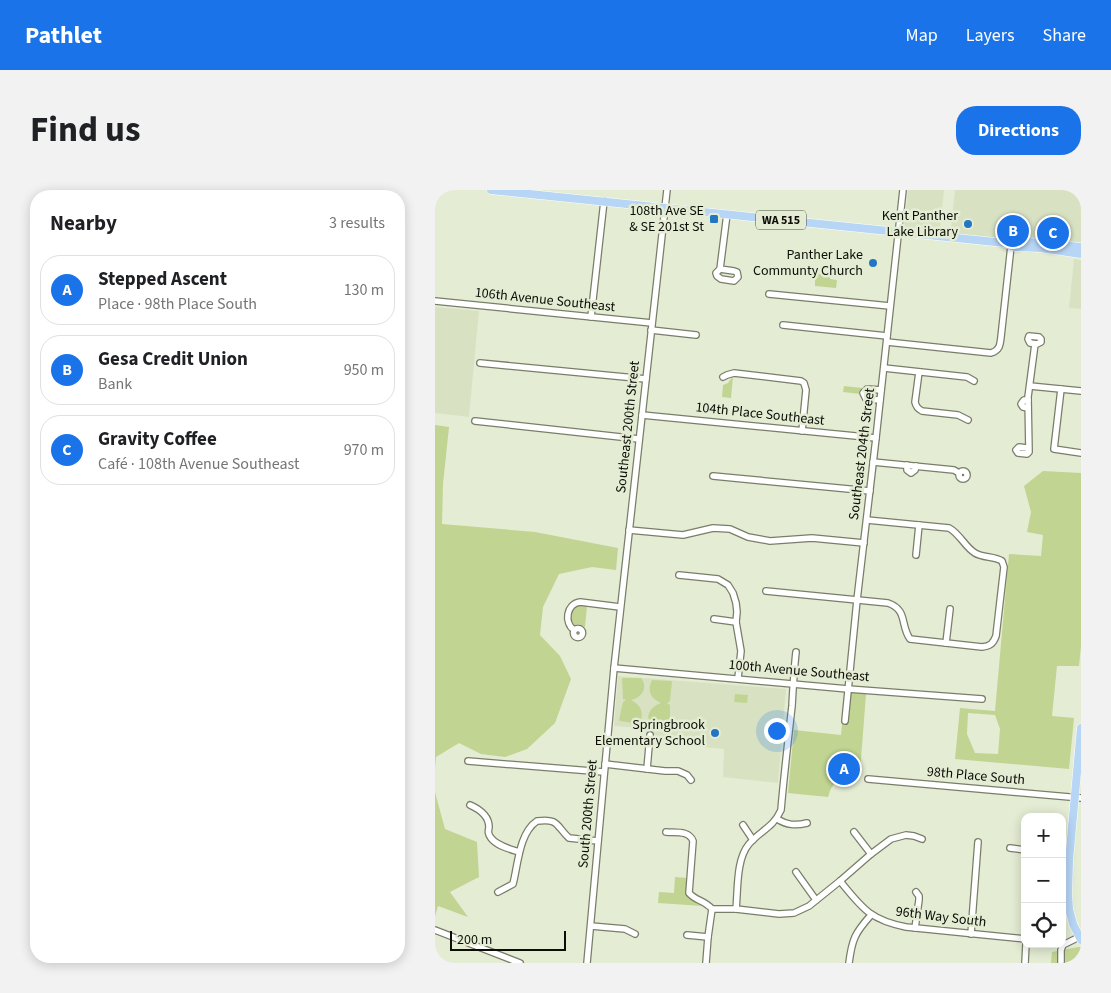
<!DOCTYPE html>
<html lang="en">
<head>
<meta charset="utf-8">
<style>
  :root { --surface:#fff; --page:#f2f2f2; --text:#202124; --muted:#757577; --line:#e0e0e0; --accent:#1a73e8 }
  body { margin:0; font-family:"Source Sans 3",sans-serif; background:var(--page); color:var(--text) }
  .controls { position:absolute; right:15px; bottom:15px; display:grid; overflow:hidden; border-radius:10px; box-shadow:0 2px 12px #0003 }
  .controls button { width:45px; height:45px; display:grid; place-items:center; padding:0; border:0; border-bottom:1px solid var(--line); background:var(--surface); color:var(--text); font:25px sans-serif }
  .scale { position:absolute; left:15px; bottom:12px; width:116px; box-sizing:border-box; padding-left:5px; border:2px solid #0b0d06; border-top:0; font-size:14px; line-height:18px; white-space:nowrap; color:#0b0d06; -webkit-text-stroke:4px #e4ecd4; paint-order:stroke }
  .you { position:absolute; left:341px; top:540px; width:18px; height:18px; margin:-12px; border:4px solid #fff; border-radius:50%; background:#1a73e8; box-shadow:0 0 0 8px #1a73e833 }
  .badge { display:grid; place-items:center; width:32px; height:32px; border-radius:50%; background:var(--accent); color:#fff; font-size:16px; font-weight:700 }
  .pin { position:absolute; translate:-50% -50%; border:2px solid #fff; box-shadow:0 1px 5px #0006 }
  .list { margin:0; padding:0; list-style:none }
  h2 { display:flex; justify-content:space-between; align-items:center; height:65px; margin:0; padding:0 20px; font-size:21px }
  h2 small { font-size:16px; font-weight:400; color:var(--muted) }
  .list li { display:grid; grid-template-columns:32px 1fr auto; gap:15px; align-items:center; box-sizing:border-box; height:70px; margin:0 10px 10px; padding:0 10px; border:1px solid var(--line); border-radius:20px }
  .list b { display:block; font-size:19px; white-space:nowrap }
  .list p { margin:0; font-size:16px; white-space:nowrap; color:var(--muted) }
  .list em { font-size:16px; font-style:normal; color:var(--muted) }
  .icon { flex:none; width:28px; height:28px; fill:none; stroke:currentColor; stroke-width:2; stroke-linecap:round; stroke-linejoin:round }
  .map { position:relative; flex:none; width:646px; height:773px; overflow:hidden; border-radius:20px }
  header { display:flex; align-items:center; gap:30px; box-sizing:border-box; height:70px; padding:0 25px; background:var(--accent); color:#fff }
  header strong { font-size:24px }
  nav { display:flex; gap:28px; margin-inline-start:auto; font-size:18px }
  .intro { display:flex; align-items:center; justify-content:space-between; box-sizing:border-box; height:120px; padding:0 30px }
  h1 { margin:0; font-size:35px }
  .button { padding:12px 22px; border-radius:20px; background:var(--accent); color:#fff; font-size:18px; font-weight:700 }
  main { display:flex; gap:30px; padding:0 30px }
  aside { flex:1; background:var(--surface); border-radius:20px; box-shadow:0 2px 12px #0003 }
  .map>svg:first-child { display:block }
  .built { fill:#d8e2c3 }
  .green { fill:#c1d492; fill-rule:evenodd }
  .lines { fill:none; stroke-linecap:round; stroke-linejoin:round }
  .minor-casing { stroke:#787e69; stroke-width:8 }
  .major-casing { stroke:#fff; stroke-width:9 }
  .minor { stroke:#fff; stroke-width:5.5 }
  .major { stroke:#b7d5f5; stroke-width:8 }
  .poi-dot { fill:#2376c4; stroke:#e4ecd4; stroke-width:2 }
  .labels { text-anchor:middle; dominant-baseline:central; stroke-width:5; stroke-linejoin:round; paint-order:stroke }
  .shield { fill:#e4ecd4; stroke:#4c5044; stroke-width:1 }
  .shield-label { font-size:12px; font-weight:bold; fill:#0b0d06 }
  .poi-label { font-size:14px; fill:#0b0d06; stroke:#e4ecd4; text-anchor:end }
  .street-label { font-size:14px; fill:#0b0d06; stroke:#e4ecd4 }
</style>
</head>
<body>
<header>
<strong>Pathlet</strong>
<nav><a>Map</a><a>Layers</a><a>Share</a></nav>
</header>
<div class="intro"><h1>Find us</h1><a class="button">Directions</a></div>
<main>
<aside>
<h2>Nearby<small>3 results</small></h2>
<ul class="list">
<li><span class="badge">A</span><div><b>Stepped Ascent</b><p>Place · 98th Place South</p></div><em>130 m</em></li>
<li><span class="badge">B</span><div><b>Gesa Credit Union</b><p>Bank</p></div><em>950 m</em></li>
<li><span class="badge">C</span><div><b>Gravity Coffee</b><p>Café · 108th Avenue Southeast</p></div><em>970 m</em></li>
</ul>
</aside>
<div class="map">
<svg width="646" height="773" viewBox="0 0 646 773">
  <rect width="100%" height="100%" fill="#e4ecd4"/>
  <g class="built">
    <path d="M473,0H509L505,40L469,37Z"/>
    <path d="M520,0H646V54L515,48Z"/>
    <path d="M639,69L646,70V119L634,118Z"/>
    <path d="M0,117L44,121L34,227L0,223Z"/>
    <path d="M183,486L351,499L343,593L288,587L289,559L234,554V549L223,548L205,538L179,536Z"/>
  </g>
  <g class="green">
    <path d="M380,83L395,85V89L402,90L401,98L380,96Z"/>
    <path d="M298,186L296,208L287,207L288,195L293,193Z"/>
    <path d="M409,196L427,198L425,204L408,202Z"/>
    <path d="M0,235L14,237L8,294L7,334L100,342L183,358L181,380L157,377L124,384L108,417L105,445L125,466L136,489L120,533L92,559L70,567L46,564L24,553L1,567L0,579Z"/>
    <path d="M608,281L646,283V456L644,476H622L617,526L639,528L634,579L520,569L525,518L560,521L574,364L606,366L608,345L592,342L596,322L589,296ZM533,523L560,525L565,539L563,564L540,563L532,544Z"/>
    <path d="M144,415L152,416L150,437L144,434L138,435L136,432C136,425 137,418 144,415Z"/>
    <path d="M188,488H206C214,498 206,508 196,510C206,515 210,523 204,534L185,531L184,530L188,512L191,510L188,509L187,489Z"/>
    <path d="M217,490L236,491L237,492L235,511L232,513L235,515V534L234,535L216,534C209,525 217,516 226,513C215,508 212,501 217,490Z"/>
    <path d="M410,502L431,504L425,582C408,583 397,591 393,607L353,603L359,540L406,545Z"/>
    <path d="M300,504L313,505L312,513L299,512Z"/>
    <path d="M0,602L10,639L42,652L44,687L15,702L33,727L3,716L0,726Z"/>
    <path d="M240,687L252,688C250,711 251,705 268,716L223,713L224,702L239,703Z"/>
    <path d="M643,757H646V773H616L617,762Z"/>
  </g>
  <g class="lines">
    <g class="minor-casing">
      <g id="minor">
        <path d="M285,79L299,81L302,82L303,87L299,91L286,89L282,86L281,83L285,79L292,24"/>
        <path d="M334,104L455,116"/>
        <path d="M0,111L217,133"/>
        <path d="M156,127L169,11"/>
        <path d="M348,135L452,146"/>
        <path d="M216,140L261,145"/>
        <path d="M594,146L604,147L606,149V152L602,154L595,153L593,149Z"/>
        <path d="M452,152L556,163C565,160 565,155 566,147L576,56"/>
        <path d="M45,173L211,189"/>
        <path d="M449,178L532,187L539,191"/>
        <path d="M484,182L480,212C481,217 483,219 487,221L523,225L533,230"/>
        <path d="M288,187L292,185L299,183L366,191L369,193L371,200L367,241"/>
        <path d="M595,196L646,201"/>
        <path d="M626,199L619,259L646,263"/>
        <path d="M445,210L431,209L428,203L432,199L446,200"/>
        <path d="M593,218L588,217L586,214L589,210H593"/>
        <path d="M207,225L441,248"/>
        <path d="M40,231L204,249"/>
        <path d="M593,260L592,258L584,257L581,260L583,263L592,264L594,262L593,207L600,154"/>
        <path d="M438,272L519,280L524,283"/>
        <path d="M472,275V280L476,283L480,280L481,276"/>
        <circle cx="528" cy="285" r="4"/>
        <path d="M278,286L435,301"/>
        <path d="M194,340L248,345L278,338L295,339L313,347L335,351L377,348L429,353"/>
        <path d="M481,365L484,335"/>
        <path d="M244,385L283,389L293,395L298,403L301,413L302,422L301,432L306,461L303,488"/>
        <path d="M331,401L453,413C473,420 465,435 475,449L547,457C555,456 558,454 561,446L569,377L567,371C559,366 548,368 540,363C530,357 525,344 514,338L432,330"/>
        <path d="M279,429L301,432"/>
        <circle cx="143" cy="443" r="4.5"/>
        <path d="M139,440C129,433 131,414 145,412L185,417"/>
        <path d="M511,453L515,419"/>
        <path d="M179,478L413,499L547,509"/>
        <path d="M410,531L422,410L441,248L468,0"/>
        <path d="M33,571L169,582"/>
        <path d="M170,574L230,581H243L252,585L256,590"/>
        <path d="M212,579L215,545"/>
        <path d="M433,589L646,608"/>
        <path d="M35,615C44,619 54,625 54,637C53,642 53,644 56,648C62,656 75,659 84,662"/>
        <path d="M342,629C352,635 360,636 372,633"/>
        <path d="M308,635L318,650"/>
        <path d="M231,642C240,643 254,640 258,651L254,703C261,711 269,710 277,719"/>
        <path d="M419,642L436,664"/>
        <path d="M575,658L590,660"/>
        <path d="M361,682L381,710"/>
        <path d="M405,691C427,718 435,730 471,737L590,749"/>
        <path d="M63,702L78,694C83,675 84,643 102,631C124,628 121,636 134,648L163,651"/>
        <path d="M277,719H301L344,724L359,723L374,716L405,691L436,664L456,649L471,645L479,646L487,649"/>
        <path d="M301,719C303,700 301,669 314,654C326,640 338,638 346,620C349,585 353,551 357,516C358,498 359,480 361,462"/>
        <path d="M156,736L190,739L200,744"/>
        <path d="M480,738L484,710V706L481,702"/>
        <path d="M0,740L85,773"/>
        <path d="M536,744L543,652"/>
        <path d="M252,745L273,747"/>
        <path d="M152,773L179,478L232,0"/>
        <path d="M271,773L273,747L277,719"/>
        <path d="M414,773C417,749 420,743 436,725"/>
        <path d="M590,773L591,754"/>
        <path d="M626,773V760L628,755L644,747"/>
      </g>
    </g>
    <g class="major-casing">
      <g id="major">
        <path d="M56,0L570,53L580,57L605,58L646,64"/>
        <path d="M571,53L575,51H584L646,57"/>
        <path d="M646,538L634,671L633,704L634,719L638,734L646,750"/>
      </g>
    </g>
    <use href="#minor" class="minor"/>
    <use href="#major" class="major"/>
  </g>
  <g class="poi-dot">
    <rect x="274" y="24" width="10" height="10" rx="2.5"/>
    <circle cx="533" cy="34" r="5"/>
    <circle cx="438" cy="73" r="5"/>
    <circle cx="280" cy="543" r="5"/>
  </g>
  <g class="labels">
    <rect class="shield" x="321" y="20.5" width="50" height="19" rx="4"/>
    <g class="shield-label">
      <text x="346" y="30">WA 515</text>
    </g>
    <g class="poi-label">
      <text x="269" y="21">108th Ave SE<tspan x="269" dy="16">&amp; SE 201st St</tspan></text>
      <text x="523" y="26">Kent Panther<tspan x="523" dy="16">Lake Library</tspan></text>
      <text x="428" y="65">Panther Lake<tspan x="428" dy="16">Communty Church</tspan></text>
      <text x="270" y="535">Springbrook<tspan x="270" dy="16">Elementary School</tspan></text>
    </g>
    <g class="street-label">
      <text transform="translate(110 110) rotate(6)">106th Avenue Southeast</text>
      <text transform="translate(325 224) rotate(6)">104th Place Southeast</text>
      <text transform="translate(193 237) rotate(-84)">Southeast 200th Street</text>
      <text transform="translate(427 264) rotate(-83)">Southeast 204th Street</text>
      <text transform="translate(364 481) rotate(5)">100th Avenue Southeast</text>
      <text transform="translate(541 586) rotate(5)">98th Place South</text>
      <text transform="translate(153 624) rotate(-85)">South 200th Street</text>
      <text transform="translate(506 727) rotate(7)">96th Way South</text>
    </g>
  </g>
</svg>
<div class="controls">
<button>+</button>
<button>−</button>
<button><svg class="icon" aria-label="locate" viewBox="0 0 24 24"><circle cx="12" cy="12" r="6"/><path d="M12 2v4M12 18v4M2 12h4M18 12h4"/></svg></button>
</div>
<div class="scale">200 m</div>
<div class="you"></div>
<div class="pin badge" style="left:409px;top:579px">A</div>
<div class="pin badge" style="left:578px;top:41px">B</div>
<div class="pin badge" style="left:618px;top:43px">C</div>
</div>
</main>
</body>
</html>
